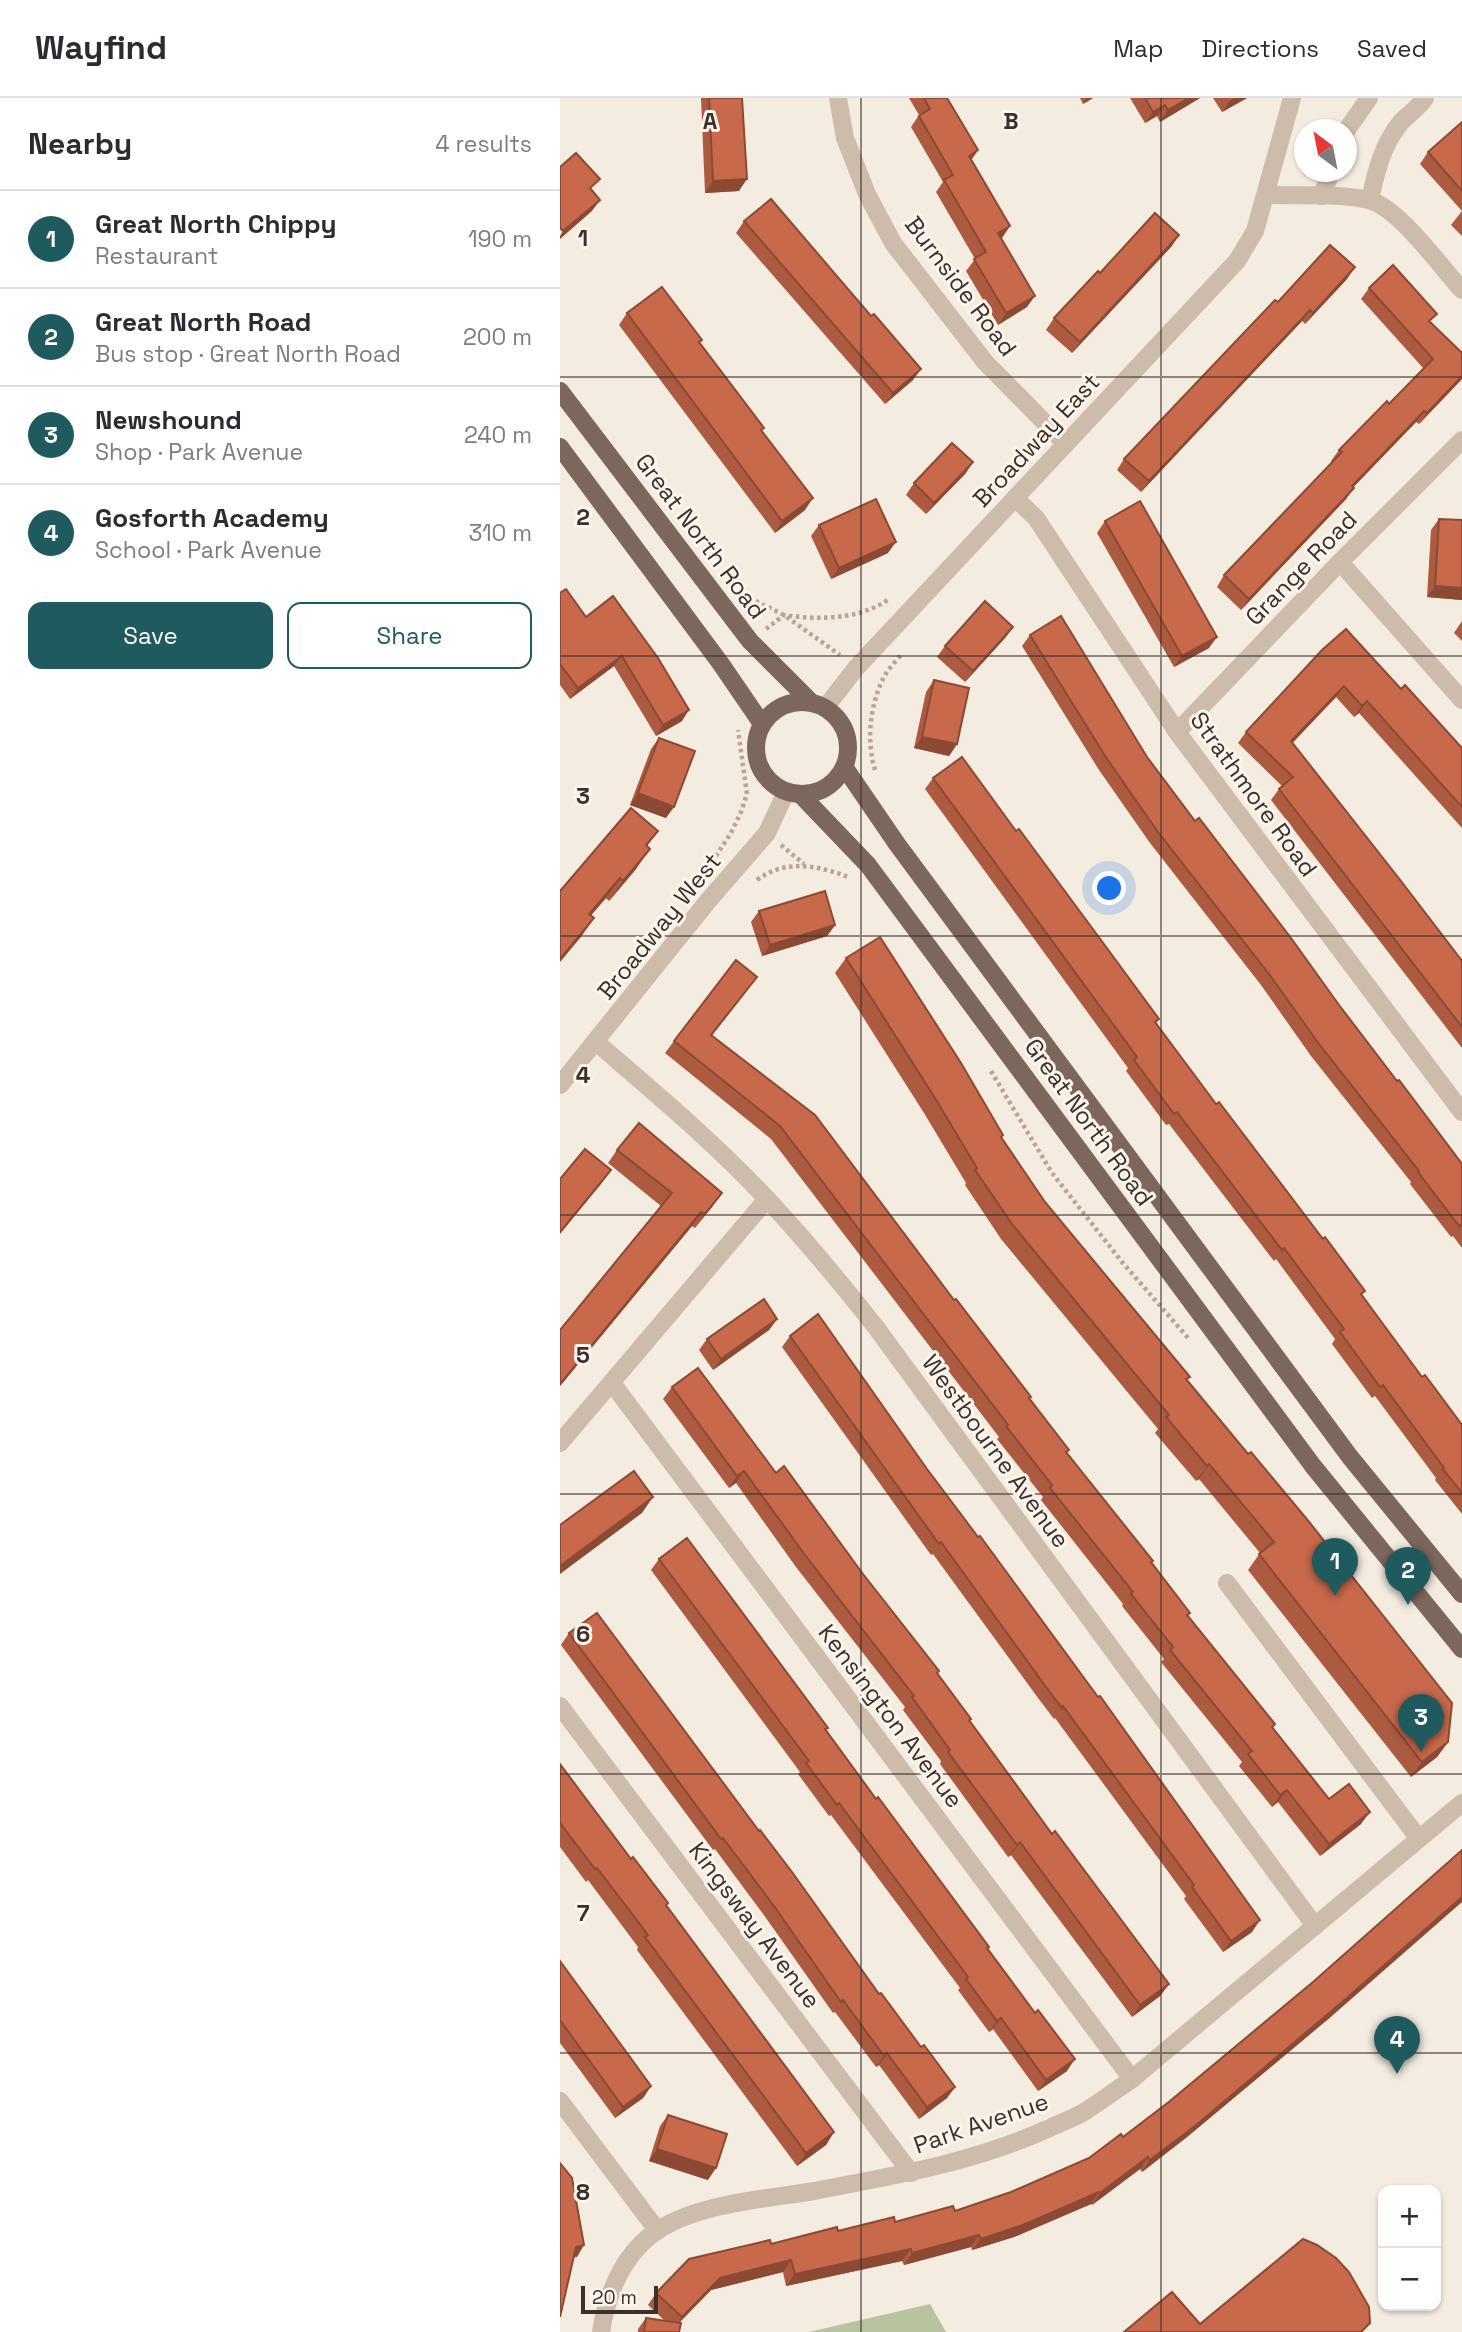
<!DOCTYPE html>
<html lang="en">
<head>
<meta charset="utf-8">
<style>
  :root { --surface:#fff; --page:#f7f7f7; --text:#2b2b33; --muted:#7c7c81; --line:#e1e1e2; --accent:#1f5a5e }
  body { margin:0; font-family:"Space Grotesk",sans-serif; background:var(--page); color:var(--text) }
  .controls { position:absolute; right:21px; bottom:21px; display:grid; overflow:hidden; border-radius:14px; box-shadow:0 2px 5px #0004 }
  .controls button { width:63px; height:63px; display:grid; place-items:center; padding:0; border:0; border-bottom:2px solid var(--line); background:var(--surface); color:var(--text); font:35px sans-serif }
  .compass { position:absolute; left:734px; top:21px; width:63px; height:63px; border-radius:50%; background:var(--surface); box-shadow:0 2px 5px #0004; rotate:328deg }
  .scale { position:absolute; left:21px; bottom:18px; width:77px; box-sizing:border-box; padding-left:7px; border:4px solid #3b302b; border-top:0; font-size:19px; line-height:24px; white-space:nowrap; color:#3b302b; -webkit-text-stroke:5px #fbf5ee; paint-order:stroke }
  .you { position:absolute; left:550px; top:791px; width:24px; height:24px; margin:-18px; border:5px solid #fff; border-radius:50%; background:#1a73e8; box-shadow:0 0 0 10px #1a73e833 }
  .badge { display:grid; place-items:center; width:46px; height:46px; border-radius:50%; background:var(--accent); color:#fff; font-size:23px; font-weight:700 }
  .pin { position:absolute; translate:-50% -58px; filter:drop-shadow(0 2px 4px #0008) }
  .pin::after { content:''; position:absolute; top:37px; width:24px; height:21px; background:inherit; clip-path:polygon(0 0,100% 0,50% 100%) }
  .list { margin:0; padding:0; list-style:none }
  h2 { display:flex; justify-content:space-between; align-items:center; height:91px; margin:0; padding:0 28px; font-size:30px }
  h2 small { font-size:23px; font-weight:400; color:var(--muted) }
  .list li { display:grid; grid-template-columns:46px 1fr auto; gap:21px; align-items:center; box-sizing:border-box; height:98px; padding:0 28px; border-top:2px solid var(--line) }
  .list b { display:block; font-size:26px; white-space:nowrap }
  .list p { margin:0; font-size:23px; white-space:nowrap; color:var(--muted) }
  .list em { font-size:23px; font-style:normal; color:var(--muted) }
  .actions { display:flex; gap:14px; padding:21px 28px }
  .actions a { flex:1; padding:16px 0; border:2px solid var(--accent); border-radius:14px; text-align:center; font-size:24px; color:var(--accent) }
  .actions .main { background:var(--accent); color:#fff }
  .map { position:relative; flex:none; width:902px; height:2234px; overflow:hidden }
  header { display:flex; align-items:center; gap:42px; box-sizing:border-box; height:98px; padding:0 35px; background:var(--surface); border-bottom:2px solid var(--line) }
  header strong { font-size:33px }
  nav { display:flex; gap:38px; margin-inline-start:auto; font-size:24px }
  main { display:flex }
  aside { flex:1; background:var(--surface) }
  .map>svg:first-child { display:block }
  .green { fill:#b8c4a0 }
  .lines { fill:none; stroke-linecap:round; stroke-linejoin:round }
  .path { stroke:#b9a596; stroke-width:4.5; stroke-dasharray:3.5 3.5; stroke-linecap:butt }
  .minor { stroke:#cdbbac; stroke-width:18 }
  .major { stroke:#7d675c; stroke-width:18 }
  .wall { fill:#ac5a40 }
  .shaded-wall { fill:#8c4a34 }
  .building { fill:#c8694b; stroke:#8c4a34; stroke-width:2 }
  .grid { fill:none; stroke:#3b302b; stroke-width:2; stroke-opacity:0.55 }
  .labels { text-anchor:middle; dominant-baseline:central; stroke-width:6; stroke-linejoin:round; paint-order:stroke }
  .street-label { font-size:24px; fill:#3b302b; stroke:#fbf5ee }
  .grid-label { font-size:23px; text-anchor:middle; font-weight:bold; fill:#3b302b; stroke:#fbf5ee; stroke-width:6; stroke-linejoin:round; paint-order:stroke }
</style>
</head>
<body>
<header>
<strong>Wayfind</strong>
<nav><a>Map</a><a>Directions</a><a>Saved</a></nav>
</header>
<main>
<aside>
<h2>Nearby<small>4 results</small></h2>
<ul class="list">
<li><span class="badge">1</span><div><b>Great North Chippy</b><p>Restaurant</p></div><em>190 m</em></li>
<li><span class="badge">2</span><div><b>Great North Road</b><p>Bus stop · Great North Road</p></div><em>200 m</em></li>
<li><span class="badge">3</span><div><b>Newshound</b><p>Shop · Park Avenue</p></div><em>240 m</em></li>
<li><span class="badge">4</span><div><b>Gosforth Academy</b><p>School · Park Avenue</p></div><em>310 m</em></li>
</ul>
<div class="actions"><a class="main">Save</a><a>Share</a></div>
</aside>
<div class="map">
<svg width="902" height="2234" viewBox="0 0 902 2234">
  <rect width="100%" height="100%" fill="#f4ebe1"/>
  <path class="green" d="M370,2206L386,2234H249Z"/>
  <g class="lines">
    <g class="path">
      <path d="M183,497L224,517L280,557"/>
      <path d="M206,531L224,517C257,522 300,522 329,501"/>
      <path d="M315,672C306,643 310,606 324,579C328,571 336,563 342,556"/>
      <path d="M221,747L244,766"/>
      <path d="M152,764L171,735L181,714L187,696L178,632"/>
      <path d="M197,782C225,761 257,767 288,779"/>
      <path d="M431,973L492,1075L562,1164L629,1241"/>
    </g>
    <g class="minor">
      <path d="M278,0L285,40L307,96L333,145L425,264L506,346"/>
      <path d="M786,33L809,0"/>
      <path d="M706,97C735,98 782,95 809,102C839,110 880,168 902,192"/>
      <path d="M762,98L771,74"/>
      <path d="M810,102C816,74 822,47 841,24C849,16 859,9 865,0"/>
      <path d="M455,400L476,420L617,634L902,1014"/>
      <path d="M780,464L902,602"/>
      <path d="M265,610L296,570L677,163L695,133L732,0"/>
      <path d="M617,634L780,464L902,342"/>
      <path d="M36,944C95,995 155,1045 208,1102C246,1143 281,1185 315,1228L755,1828"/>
      <path d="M0,987L148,803L207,735L226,694"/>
      <path d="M52,1285L572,1981"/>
      <path d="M0,1345L207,1101"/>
      <path d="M667,1485L859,1741"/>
      <path d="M0,1608L351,2075"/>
      <path d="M0,2003L97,2132"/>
      <path d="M41,2234C47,2195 64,2153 100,2131C141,2105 206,2101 254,2093C332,2078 412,2065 485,2032C498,2026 512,2021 524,2014C540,2004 556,1992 572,1981L902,1705"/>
    </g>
    <g class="major">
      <path d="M0,293L190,543L252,605"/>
      <path d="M0,349L161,566L202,626"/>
      <circle cx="242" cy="650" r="46"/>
      <path d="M285,670L337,746L790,1359L902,1496"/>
      <path d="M241,697L308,767L753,1368L902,1551"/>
    </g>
  </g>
  <g class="wall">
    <path d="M141,0H182L179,93L145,95Z"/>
    <path d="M349,0H387L418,52L411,62L450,128L441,140L467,209L438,227L406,173L415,161L376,94L383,84L351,29L359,17Z"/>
    <path d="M520,0H533L523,6Z"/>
    <path d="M570,0H640L600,24L597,18L585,25Z"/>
    <path d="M653,0H687L662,14Z"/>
    <path d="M902,24V138L891,127L902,113L860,66L868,54Z"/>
    <path d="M184,123L353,282L325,306L176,135Z"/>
    <path d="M619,137L611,149L512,255L486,232L494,220Z"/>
    <path d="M787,181L745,226L742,223L581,394L557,372L564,361L718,204Z"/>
    <path d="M809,190L871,225L902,255V281L859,326L856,324L793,389L786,401L681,512L657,489L664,477L772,364L771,363L779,352L829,306L864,271L801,201Z"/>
    <path d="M67,215L202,333L245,412L215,435L59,227Z"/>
    <path d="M413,364L405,376L366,416L346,397L354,385Z"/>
    <path d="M879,421L902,502L867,499L871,432Z"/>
    <path d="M545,423L649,550L614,569L537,435Z"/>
    <path d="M259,427L328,455L271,481L251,438Z"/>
    <path d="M0,495L26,519L122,623L96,638L54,568L10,601L0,587Z"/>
    <path d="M902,523V543L894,535Z"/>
    <path d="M453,529L445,540L405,584L377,559L385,548Z"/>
    <path d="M470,537L587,659L635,723L902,1066V1150L893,1138L891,1139L850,1086L851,1084L751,958L701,887L590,745L539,672L462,548Z"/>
    <path d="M762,552L841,591L902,650V730L799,615L794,619L776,599L732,645L902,863V950L711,702L719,691L722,688L678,645L686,634Z"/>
    <path d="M374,582L397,646L389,658L354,650L366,594Z"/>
    <path d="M99,640L106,720L70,707L91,651Z"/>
    <path d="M373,680L456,733L599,921L596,925L656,1006L802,1197L862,1279L902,1327V1416L875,1382L876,1380L815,1298L812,1300L772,1246L775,1241L716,1161L714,1163L609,1026L606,1027L566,973L568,970L365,691Z"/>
    <path d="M98,733L87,748L76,771L49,803L46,800L31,817L34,820L20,840L1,792Z"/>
    <path d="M199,813L275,827L267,838L202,858L191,824Z"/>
    <path d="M286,860L441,1040L485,1104L627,1282L888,1644L877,1659L851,1679L688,1472L700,1455L639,1381L636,1383L595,1335L598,1331L441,1141L405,1087L406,1085L364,1015L275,875Z"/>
    <path d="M188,891L152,937L394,1202L471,1299L469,1301L509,1352L507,1354L593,1463L591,1465L628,1518L712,1630L769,1701L801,1726L760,1758L718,1704L712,1709L679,1668L682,1664L601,1564L604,1561L562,1508L563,1506L481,1402L483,1399L437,1341L439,1339L211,1041L105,955L114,943Z"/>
    <path d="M57,1052L162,1095L135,1130L132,1128L0,1288V1232L101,1108L48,1065Z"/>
    <path d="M217,1221L209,1232L153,1272L139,1252L147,1241Z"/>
    <path d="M230,1238L692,1834L663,1854L624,1801L626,1798L495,1620L494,1621L478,1600L373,1456L371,1457L222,1249Z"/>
    <path d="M112,1289L216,1375L303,1476L378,1576L409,1623L492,1736L609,1886L600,1898L572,1919L451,1757L448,1759L380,1666L381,1663L343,1612L345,1609L236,1469L176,1385L169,1390L103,1301Z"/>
    <path d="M99,1461L268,1630L266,1632L427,1851L507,1973L478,1993L433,1931L429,1934L398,1892L400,1890L271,1717L269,1718L238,1676L240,1674L91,1472Z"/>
    <path d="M9,1535L319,1896L361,1949L395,1989L387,2000L359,2021L319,1967L316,1969L275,1914L273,1915L206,1820L155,1751L153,1752L1,1547Z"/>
    <path d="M0,1666L274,2034L266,2047L237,2068L77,1852L78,1849L28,1782L26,1784L0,1749Z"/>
    <path d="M0,1863L91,1988L83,2000L55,2020L0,1945Z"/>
    <path d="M773,1917L627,2039L582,2074L580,2071L532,2107L531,2106L454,2139L412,2152L411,2149L344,2167L342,2163L226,2188L223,2174L151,2192L119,2225V2234H78V2231L86,2220L105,2223L88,2207L96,2195L211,2146L278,2133L395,2113L451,2094L529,2060L563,2039Z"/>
    <path d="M108,2017L148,2082L89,2063L100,2028Z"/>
  </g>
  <g class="shaded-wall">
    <path d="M527,0H533L523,6Z"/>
    <path d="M629,0H640L600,24L608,12Z"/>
    <path d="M675,0H687L662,14L670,3Z"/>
    <path d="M605,7L597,18L585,25L593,14Z"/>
    <path d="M418,52L410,64L409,58Z"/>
    <path d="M187,81L179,93L145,95L153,83Z"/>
    <path d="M40,102L32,113L0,141V138L3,133Z"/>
    <path d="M450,128L442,140L430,147L438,135Z"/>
    <path d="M619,137L611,149L512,255L520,244Z"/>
    <path d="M795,169L787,181L745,226L753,215Z"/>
    <path d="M475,198L467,209L438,227L446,215Z"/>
    <path d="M750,212L742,223L581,394L589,383Z"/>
    <path d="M361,271L353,282L325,306L333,295Z"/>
    <path d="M902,278V281L859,326L867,315Z"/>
    <path d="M864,313L856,324L784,399L792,388Z"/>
    <path d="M413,364L405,376L366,416L374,405Z"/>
    <path d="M794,390L786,401L681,512L689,501Z"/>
    <path d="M253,400L245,412L215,435L222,423Z"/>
    <path d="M336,444L328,455L271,481L279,470Z"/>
    <path d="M875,488L902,490V502L867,499Z"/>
    <path d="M453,529L445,540L405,584L413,573Z"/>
    <path d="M657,539L649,550L614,569L622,558Z"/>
    <path d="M62,558L54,568L10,601L18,590Z"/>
    <path d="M784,588L776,599L723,655L731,643Z"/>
    <path d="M807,603L799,615L794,619L802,608Z"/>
    <path d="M129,612L122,623L96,638L103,627Z"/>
    <path d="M362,639L397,646L389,658L354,650Z"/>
    <path d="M78,695L114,709L106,720L70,707Z"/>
    <path d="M90,751L76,771L49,803L63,783Z"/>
    <path d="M60,780L46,800L15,836L29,816Z"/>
    <path d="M34,820L20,840L0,864V861Z"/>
    <path d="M275,827L267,838L202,858L210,847Z"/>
    <path d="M197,879L188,891L143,949L151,937Z"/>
    <path d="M51,1072L41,1086L0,1136V1134Z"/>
    <path d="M162,1095L152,1109L135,1130L145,1116Z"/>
    <path d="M141,1114L132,1128L0,1288V1286Z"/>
    <path d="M217,1221L209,1232L153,1272L161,1261Z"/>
    <path d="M649,1366L639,1381L636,1383L647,1368Z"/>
    <path d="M184,1373L176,1385L169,1390L177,1378Z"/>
    <path d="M93,1399L82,1415L0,1476V1468Z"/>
    <path d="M888,1644L877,1659L851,1679L862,1664Z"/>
    <path d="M727,1692L718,1704L712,1709L720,1697Z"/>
    <path d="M810,1714L801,1726L760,1758L769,1746Z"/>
    <path d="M460,1744L451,1757L448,1759L457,1747Z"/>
    <path d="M902,1799V1804L773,1917L627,2039L582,2074L590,2062Z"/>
    <path d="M700,1822L692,1834L663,1854L671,1843Z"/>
    <path d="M609,1886L600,1898L572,1919L580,1907Z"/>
    <path d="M441,1920L433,1931L429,1934L437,1923Z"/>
    <path d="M327,1955L319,1967L316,1969L324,1958Z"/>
    <path d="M515,1961L507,1973L478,1993L486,1982Z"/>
    <path d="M91,1988L83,2000L55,2020L63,2009Z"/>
    <path d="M395,1989L387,2000L359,2021L367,2009Z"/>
    <path d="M274,2034L266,2047L237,2068L246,2055Z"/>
    <path d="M97,2051L156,2070L148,2082L89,2063Z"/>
    <path d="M588,2059L580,2071L532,2107L540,2095Z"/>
    <path d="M539,2094L531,2106L454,2139L412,2152L421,2141Z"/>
    <path d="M419,2137L411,2149L344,2167L352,2155Z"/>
    <path d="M24,2147L17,2159L8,2160L16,2149Z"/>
    <path d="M351,2151L342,2163L226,2188L235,2176Z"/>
    <path d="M231,2162L223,2174L151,2192L113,2231L122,2219L160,2180Z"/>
  </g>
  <g class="building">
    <path d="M149,0H182L187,81L153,83Z"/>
    <path d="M364,0H387L418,52L409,58L450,128L438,135L475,198L446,215L414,161L426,154L384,82L393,77L359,18L370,11Z"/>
    <path d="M585,0H629L608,12L605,7L593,14Z"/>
    <path d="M902,24V93L868,54Z"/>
    <path d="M16,55L40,81L30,90L40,102L3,133L0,130V69Z"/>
    <path d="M211,101L311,218L314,216L361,271L333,295L184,123Z"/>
    <path d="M595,115L619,137L520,244L494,220L538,173L540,175Z"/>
    <path d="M770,147L795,169L753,215L750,212L589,383L564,361L715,202L718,204Z"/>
    <path d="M833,167L877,216L869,223L902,255V278L867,315L864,313L792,388L794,390L689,501L664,477L782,354L779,352L827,303L829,306L873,261L809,190Z"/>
    <path d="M102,189L142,242L139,244L204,330L201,332L253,400L222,423L67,215Z"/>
    <path d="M392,345L413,364L374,405L354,385Z"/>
    <path d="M316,401L336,444L279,470L259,427Z"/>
    <path d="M580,403L657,539L622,558L545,423Z"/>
    <path d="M879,421L902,422V490L875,488Z"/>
    <path d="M6,491L26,519L53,498L98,560L129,612L103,627L62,558L18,590L0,566V495Z"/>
    <path d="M425,503L453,529L413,573L385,548Z"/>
    <path d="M501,518L587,659L635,723L639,720L731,840L779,907L837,983L839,982L902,1066V1129L900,1127L899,1128L858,1074L859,1073L759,946L709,876L598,734L547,661L470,537Z"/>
    <path d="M786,531L841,591L845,587L902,650V709L807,603L802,608L784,588L731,643L841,783L902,863V929L719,691L733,679L686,634L762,552Z"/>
    <path d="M374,582L409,590L397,646L362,639Z"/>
    <path d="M99,640L135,653L114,709L78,695Z"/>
    <path d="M402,659L456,733L459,731L552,857L599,921L595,924L656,1006L659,1004L763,1141L765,1139L805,1193L801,1196L862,1279L865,1277L902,1327V1395L883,1371L884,1370L823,1287L820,1289L780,1234L784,1231L724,1150L722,1152L617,1014L614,1016L574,962L577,959L373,680Z"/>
    <path d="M71,710L98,733L86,747L90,751L63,783L60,780L29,816L34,820L0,861V792H1Z"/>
    <path d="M265,793L275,827L210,847L199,813Z"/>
    <path d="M320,839L401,965L443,1037L441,1039L485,1104L630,1279L626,1281L688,1356L691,1354L750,1425L892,1605L888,1644L862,1664L699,1456L714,1444L649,1366L647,1368L606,1319L609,1317L452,1126L415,1072L417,1070L375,1000L286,860Z"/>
    <path d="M176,862L197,879L151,937L255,1017L394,1202L396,1201L471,1299L469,1300L509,1352L506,1354L593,1463L591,1464L630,1515L627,1517L715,1626L712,1629L769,1701L789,1686L810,1714L769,1746L727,1692L720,1697L688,1656L692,1653L610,1552L613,1549L571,1496L573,1494L490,1390L492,1387L446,1328L448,1327L220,1028L114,943Z"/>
    <path d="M79,1025L162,1095L145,1116L141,1114L0,1286V1232L112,1095L57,1052Z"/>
    <path d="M25,1051L51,1072L0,1134V1081Z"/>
    <path d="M204,1201L217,1221L161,1261L147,1241Z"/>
    <path d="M258,1216L367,1371L418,1439L420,1438L538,1599L540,1598L700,1822L671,1843L632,1789L634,1787L503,1608L502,1610L486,1589L381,1444L379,1446L230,1238Z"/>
    <path d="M138,1270L216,1375L224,1368L303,1476L379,1573L377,1575L411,1621L409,1622L492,1736L495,1733L609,1886L580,1907L460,1744L457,1747L388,1654L390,1652L352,1599L354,1598L245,1457L184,1373L177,1378L112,1289Z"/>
    <path d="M74,1373L93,1399L0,1468V1427Z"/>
    <path d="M127,1440L268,1630L265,1631L316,1701L318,1699L429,1849L427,1850L475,1915L478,1912L515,1961L486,1982L441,1920L437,1923L406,1881L408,1879L279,1705L277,1707L246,1665L249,1663L99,1461Z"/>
    <path d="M37,1515L199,1733L200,1732L232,1774L319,1896L321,1895L361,1949L364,1947L395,1989L367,2009L327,1955L324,1958L283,1902L281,1904L214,1808L163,1740L161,1741L9,1535Z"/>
    <path d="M0,1666L71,1761L73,1759L108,1805L106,1807L274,2034L246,2055L85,1839L88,1837L37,1770L35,1771L0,1725Z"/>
    <path d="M902,1752V1799L781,1905L635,2028L590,2062L588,2059L540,2095L539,2094L463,2127L421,2141L419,2137L352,2155L351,2151L235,2176L231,2162L160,2180L122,2219L96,2195L129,2161L210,2142L211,2146L277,2129L278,2133L334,2119L335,2124L393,2108L395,2113L451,2094L529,2060L561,2036L563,2039L610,2003L753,1884Z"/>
    <path d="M0,1863L91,1988L63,2009L0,1922Z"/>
    <path d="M108,2017L167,2036L156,2070L97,2051Z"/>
    <path d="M0,2065L12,2080L24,2147L16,2149L0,2219Z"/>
    <path d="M743,2141L757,2147L776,2160L789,2174L809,2209L810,2225L802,2233V2234H564L612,2194L640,2226Z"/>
    <path d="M86,2220L121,2225L119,2234H84Z"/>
  </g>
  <path class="grid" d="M301,0V2234M601,0V2234M0,279H902M0,558H902M0,838H902M0,1117H902M0,1396H902M0,1676H902M0,1955H902"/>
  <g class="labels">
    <g class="street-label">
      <text transform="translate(401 188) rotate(53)">Burnside Road</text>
      <text transform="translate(476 342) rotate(-47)">Broadway East</text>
      <text transform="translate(141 438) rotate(53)">Great North Road</text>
      <text transform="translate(741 470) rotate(-46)">Grange Road</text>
      <text transform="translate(694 696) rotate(54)">Strathmore Road</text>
      <text transform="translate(99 828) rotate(-51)">Broadway West</text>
      <text transform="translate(529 1024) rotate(54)">Great North Road</text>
      <text transform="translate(436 1353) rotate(54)">Westbourne Avenue</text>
      <text transform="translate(331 1618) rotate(53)">Kensington Avenue</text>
      <text transform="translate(195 1827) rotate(53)">Kingsway Avenue</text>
      <text transform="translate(421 2025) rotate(-19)">Park Avenue</text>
    </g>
  </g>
  <g class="grid-label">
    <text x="150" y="31">A</text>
    <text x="451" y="31">B</text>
    <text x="23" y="148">1</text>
    <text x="23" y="427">2</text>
    <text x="23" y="706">3</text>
    <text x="23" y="985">4</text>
    <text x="23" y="1265">5</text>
    <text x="23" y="1544">6</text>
    <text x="23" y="1823">7</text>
    <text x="23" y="2102">8</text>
  </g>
</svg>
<div class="controls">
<button>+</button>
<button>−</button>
</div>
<svg class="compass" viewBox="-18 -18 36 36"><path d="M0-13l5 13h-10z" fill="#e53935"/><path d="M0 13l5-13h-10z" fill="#7c7c81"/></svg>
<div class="scale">20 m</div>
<div class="you"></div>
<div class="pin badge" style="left:775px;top:1498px">1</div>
<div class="pin badge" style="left:848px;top:1507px">2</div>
<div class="pin badge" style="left:861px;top:1654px">3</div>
<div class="pin badge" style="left:837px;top:1976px">4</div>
</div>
</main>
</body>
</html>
